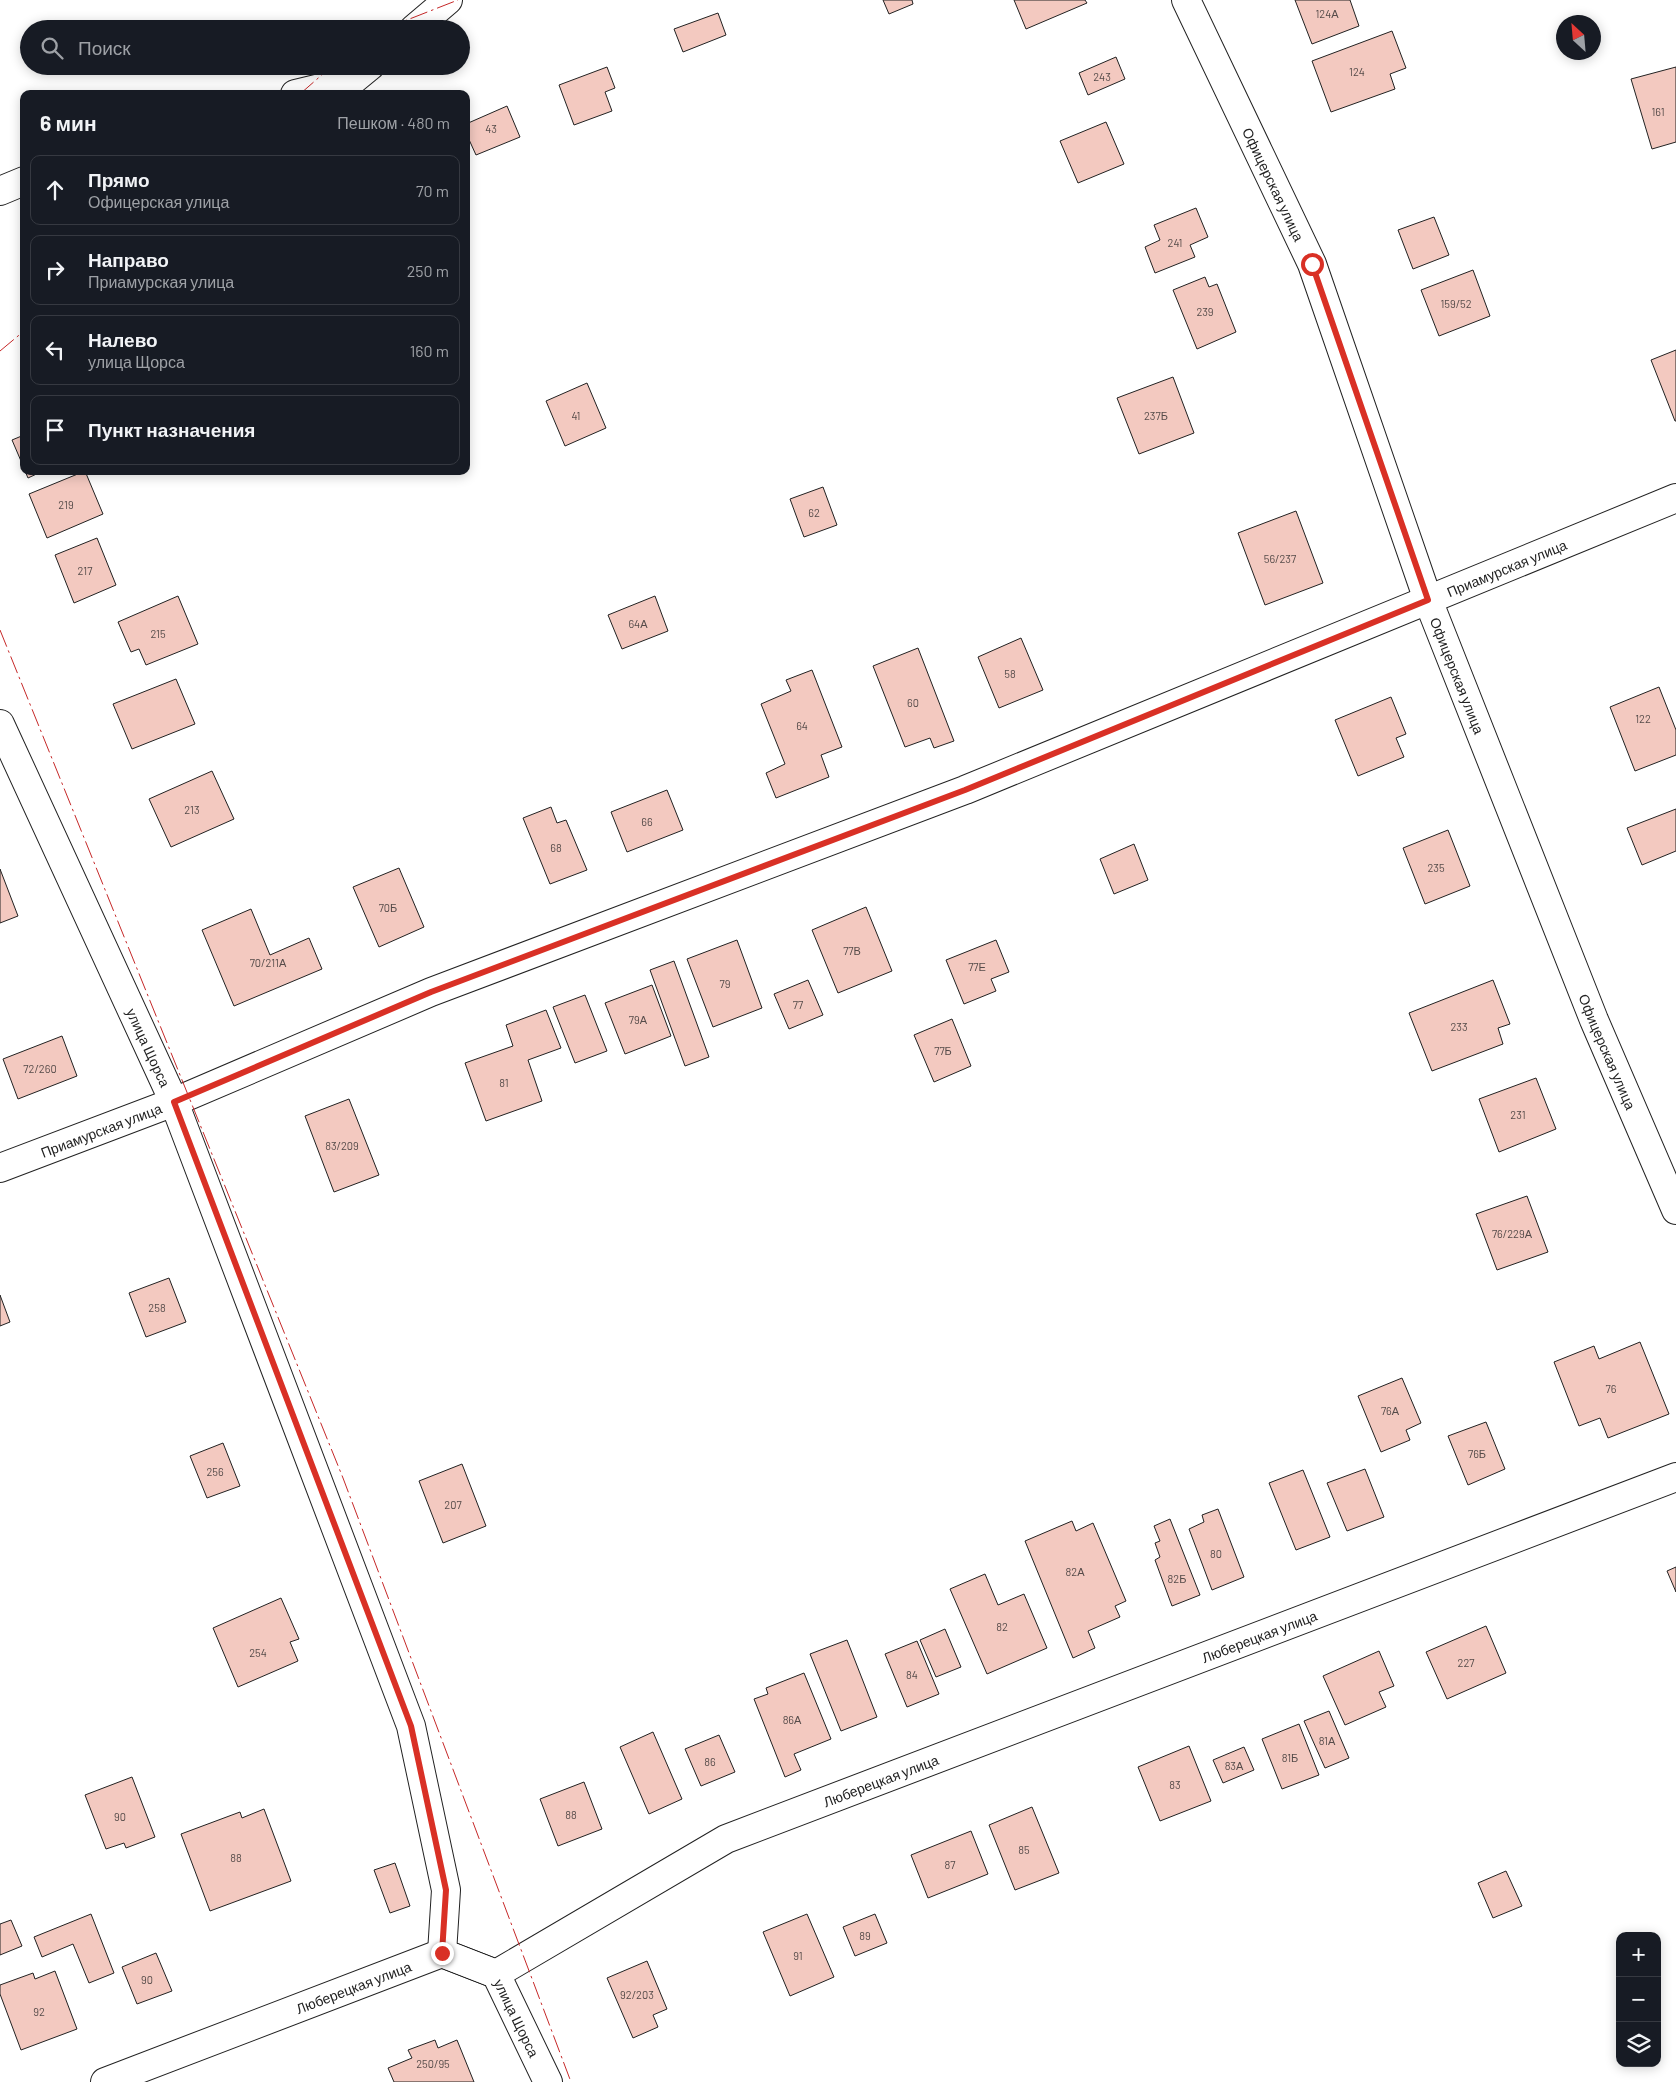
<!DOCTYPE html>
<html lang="ru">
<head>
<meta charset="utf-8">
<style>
  :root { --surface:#171b24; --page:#20242c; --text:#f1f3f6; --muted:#9ea1a6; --line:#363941 }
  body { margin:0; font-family:Barlow,sans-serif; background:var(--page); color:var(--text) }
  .controls { position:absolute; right:15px; bottom:15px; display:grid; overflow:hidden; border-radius:10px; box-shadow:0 2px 12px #0003 }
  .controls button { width:45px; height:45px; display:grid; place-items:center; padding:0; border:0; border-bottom:1px solid var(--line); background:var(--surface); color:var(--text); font:25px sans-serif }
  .compass { position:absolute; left:1556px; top:15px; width:45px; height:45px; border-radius:50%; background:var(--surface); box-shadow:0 2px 12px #0003; rotate:334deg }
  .stop { position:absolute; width:15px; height:15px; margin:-11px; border:4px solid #d93025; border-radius:50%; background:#fff }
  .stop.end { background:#d93025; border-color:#fff; box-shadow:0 1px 5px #0008 }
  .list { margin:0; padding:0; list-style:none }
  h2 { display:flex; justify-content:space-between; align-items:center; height:65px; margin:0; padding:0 20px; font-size:21px }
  h2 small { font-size:16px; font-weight:400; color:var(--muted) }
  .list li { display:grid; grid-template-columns:32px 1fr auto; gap:15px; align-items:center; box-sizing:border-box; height:70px; margin:0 10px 10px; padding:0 10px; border:1px solid var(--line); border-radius:10px }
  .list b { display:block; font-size:19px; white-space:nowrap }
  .list p { margin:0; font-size:16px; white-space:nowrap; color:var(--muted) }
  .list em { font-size:16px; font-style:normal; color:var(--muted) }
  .icon { flex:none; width:28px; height:28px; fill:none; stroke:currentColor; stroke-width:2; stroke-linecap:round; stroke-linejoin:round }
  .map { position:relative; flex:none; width:1676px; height:2082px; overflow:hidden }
  .search { position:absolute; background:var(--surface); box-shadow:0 2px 12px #0003; left:20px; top:20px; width:450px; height:55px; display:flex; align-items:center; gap:12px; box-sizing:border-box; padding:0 18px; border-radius:28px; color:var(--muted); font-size:19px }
  .panel { position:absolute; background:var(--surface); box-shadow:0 2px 12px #0003; left:20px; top:90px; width:450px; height:385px; border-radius:10px }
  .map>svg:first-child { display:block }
  .building { fill:#f3c9c0; stroke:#222 }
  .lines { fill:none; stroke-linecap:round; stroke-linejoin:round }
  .minor-casing { stroke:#222; stroke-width:30 }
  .minor { stroke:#fff; stroke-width:28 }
  .power { stroke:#c62828; stroke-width:1; stroke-dasharray:18 4 2.5 4; stroke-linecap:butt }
  .route { stroke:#d93025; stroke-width:6 }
  .labels { text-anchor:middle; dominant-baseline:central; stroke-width:4; stroke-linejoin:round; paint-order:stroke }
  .number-label { font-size:11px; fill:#564c4a }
  .street-label { font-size:14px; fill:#222; stroke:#fff }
</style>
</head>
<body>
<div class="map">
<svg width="1676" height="2082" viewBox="0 0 1676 2082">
  <rect width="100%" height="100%" fill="#fff"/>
  <g class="building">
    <path d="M883,0H912L913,4L889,14Z"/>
    <path d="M1014,0H1085L1087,3L1026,29Z"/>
    <path d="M1295,0H1350L1359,26L1312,44Z"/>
    <path d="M718,13L726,35L683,52L674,29Z"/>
    <path d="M1392,31L1406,68L1390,74L1395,89L1331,112L1312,61Z"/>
    <path d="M1116,57L1125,79L1088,95L1079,73Z"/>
    <path d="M607,67L615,88L605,92L612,111L574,125L559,85Z"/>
    <path d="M1676,67V142L1652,149L1631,79Z"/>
    <path d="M507,106L520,137L476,155L466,133V124Z"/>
    <path d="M1106,122L1124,164L1078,183L1060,141Z"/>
    <path d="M1196,208L1208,237L1190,245L1195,257L1155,273L1145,247L1160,240L1154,225Z"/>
    <path d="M1434,217L1449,255L1413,269L1398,230Z"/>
    <path d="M1473,270L1490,316L1439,336L1421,290Z"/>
    <path d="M1205,277L1209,287L1217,284L1236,332L1197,349L1173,290Z"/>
    <path d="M1676,350V421H1675L1651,360Z"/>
    <path d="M1173,377L1194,433L1139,454L1117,398Z"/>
    <path d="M587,383L606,428L565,446L546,401Z"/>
    <path d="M24,435V468L12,440Z"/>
    <path d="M25,471H43L28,478Z"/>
    <path d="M85,471L103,514L47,538L29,494Z"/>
    <path d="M823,487L837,525L804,537L790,499Z"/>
    <path d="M1296,511L1323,583L1265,605L1238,533Z"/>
    <path d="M97,538L116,585L74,603L55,555Z"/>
    <path d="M178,596L198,644L146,665L139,649L131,652L118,622Z"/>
    <path d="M655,596L668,631L622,649L608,615Z"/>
    <path d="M1021,638L1043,690L999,708L978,657Z"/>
    <path d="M918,648L954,741L934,748L930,738L905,747L873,666Z"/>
    <path d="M812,670L842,747L821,755L829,777L776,798L766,773L785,764L761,704L791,691L786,680Z"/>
    <path d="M176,679L195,724L132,749L113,704Z"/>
    <path d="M1659,687L1676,730V755L1635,771L1610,707Z"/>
    <path d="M1391,697L1406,734L1396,738L1404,757L1358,776L1335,720Z"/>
    <path d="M212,771L234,819L171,847L149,799Z"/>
    <path d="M667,790L683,830L627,852L611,812Z"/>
    <path d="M551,807L557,823L566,820L587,870L550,884L523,818Z"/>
    <path d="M1676,809V851L1642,865L1627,828Z"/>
    <path d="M1448,830L1470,886L1425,904L1403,848Z"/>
    <path d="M1134,844L1148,880L1114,894L1100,859Z"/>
    <path d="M399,868L424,927L379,947L353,887Z"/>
    <path d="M0,869L18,916L0,923Z"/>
    <path d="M866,907L892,971L838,993L812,930Z"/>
    <path d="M251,909L270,955L309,938L322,969L234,1006L202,930Z"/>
    <path d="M737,940L762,1008L713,1027L687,959Z"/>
    <path d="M996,940L1009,972L991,979L996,991L964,1004L946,960Z"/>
    <path d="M674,961L709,1057L685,1066L650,970Z"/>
    <path d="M808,980L823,1015L789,1029L774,994Z"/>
    <path d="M1493,980L1510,1024L1498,1028L1503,1044L1432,1071L1409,1013Z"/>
    <path d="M652,985L671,1036L625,1054L605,1003Z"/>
    <path d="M585,995L607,1051L575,1063L553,1007Z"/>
    <path d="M546,1010L561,1048L528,1060L542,1101L486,1121L465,1063L513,1046L506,1025Z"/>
    <path d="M952,1019L971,1066L934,1082L914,1035Z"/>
    <path d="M62,1036L77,1076L18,1099L3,1059Z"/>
    <path d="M1536,1078L1556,1129L1499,1152L1479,1099Z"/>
    <path d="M349,1099L379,1175L334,1192L305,1116Z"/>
    <path d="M1527,1196L1548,1252L1497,1270L1476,1214Z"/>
    <path d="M169,1278L186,1322L146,1337L129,1293Z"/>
    <path d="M0,1295L10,1322L0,1326Z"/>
    <path d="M1640,1342L1669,1414L1608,1438L1600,1418L1579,1426L1554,1362L1594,1346L1599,1359Z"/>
    <path d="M1402,1378L1421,1423L1406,1430L1410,1440L1381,1452L1358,1396Z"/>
    <path d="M1486,1422L1505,1469L1468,1485L1448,1436Z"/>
    <path d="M223,1443L240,1486L207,1498L190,1456Z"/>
    <path d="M462,1464L486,1526L443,1543L419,1481Z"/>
    <path d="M1365,1469L1384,1517L1347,1531L1327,1483Z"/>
    <path d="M1303,1470L1330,1537L1296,1550L1269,1483Z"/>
    <path d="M1218,1509L1244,1577L1212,1590L1189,1529L1204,1522L1202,1515Z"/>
    <path d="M1170,1519L1200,1595L1172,1606L1155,1560L1160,1557L1155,1543L1160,1541L1154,1526Z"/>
    <path d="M1072,1521L1076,1531L1093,1523L1126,1601L1115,1606L1120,1617L1088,1631L1095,1648L1073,1658L1025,1541Z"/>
    <path d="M1676,1567V1592L1667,1571Z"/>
    <path d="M985,1574L998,1605L1024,1594L1047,1648L987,1674L950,1589Z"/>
    <path d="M281,1598L299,1639L290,1642L298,1661L238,1687L213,1628Z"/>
    <path d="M1486,1626L1506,1673L1447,1699L1426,1652Z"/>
    <path d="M945,1629L961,1667L936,1677L920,1640Z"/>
    <path d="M847,1640L877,1717L841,1731L810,1654Z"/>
    <path d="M917,1641L939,1694L907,1707L885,1654Z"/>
    <path d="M1379,1651L1394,1686L1379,1692L1386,1707L1345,1725L1323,1676Z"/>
    <path d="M804,1673L831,1739L794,1754L801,1770L785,1777L754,1699L768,1694L766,1688Z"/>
    <path d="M1329,1711L1349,1758L1325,1768L1304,1721Z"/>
    <path d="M1299,1724L1319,1775L1282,1789L1262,1739Z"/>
    <path d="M653,1732L682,1799L649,1814L620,1747Z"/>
    <path d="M719,1735L735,1772L701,1786L685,1749Z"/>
    <path d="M1189,1746L1211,1801L1160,1821L1138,1767Z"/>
    <path d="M1244,1747L1254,1770L1223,1783L1213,1760Z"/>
    <path d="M132,1777L155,1837L126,1848L124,1843L106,1849L85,1795Z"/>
    <path d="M584,1782L602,1829L558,1846L540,1799Z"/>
    <path d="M1032,1807L1059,1873L1015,1890L989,1825Z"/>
    <path d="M264,1809L291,1881L210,1911L181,1834L240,1812L242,1818Z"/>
    <path d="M971,1831L988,1874L928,1898L911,1855Z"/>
    <path d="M395,1863L410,1906L390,1913L374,1870Z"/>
    <path d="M1506,1871L1522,1906L1493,1918L1478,1883Z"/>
    <path d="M91,1914L114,1973L89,1983L73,1944L42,1957L34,1937Z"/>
    <path d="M807,1914L834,1977L790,1996L763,1932Z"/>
    <path d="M875,1914L887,1943L855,1956L843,1927Z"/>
    <path d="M11,1920L22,1946L0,1955V1924Z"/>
    <path d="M156,1953L172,1991L137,2004L122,1967Z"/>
    <path d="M647,1961L667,2009L653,2015L658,2027L633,2038L607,1978Z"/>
    <path d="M55,1971L77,2029L21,2050L0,1994V1985L33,1973L35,1979Z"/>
    <path d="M435,2040L438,2048L457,2040L474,2082H394L388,2068L412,2058L408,2050Z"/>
  </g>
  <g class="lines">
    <g class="minor-casing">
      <g id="minor">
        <path id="s1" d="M1186,0L1312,264L1428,600L1594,1020L1676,1210"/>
        <path d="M414,29L448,0"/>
        <path d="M295,94L353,80L370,66"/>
        <path d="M0,191L24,181"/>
        <path id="s2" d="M0,724L174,1102L411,1726L446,1890L442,1953L496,1974L548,2082"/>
        <path id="s3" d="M0,1168L174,1102L431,992L965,790L1676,498"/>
        <path id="s4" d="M105,2082L442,1953L496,1974L726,1839L1676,1477"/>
      </g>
    </g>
    <use href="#minor" class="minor"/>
    <g class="power">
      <path d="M384,29L458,0"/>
      <path d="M300,94L332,66"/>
      <path d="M0,351L24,331"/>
      <path d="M0,630L343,1478L571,2082"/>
    </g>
  </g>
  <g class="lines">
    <path class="route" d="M442,1953L446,1890L411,1726L174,1102L431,992L965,790L1428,600L1312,264"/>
  </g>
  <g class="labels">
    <g class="number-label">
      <text x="1327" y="13">124А</text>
      <text x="1357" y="71">124</text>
      <text x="1102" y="76">243</text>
      <text x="1658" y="111">161</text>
      <text x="491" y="128">43</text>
      <text x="1175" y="242">241</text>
      <text x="1456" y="303">159/52</text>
      <text x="1205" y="311">239</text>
      <text x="576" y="415">41</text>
      <text x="1156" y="415">237Б</text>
      <text x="66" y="504">219</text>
      <text x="814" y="512">62</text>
      <text x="1280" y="558">56/237</text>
      <text x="85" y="570">217</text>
      <text x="638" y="623">64А</text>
      <text x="158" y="633">215</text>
      <text x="1010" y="673">58</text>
      <text x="913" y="702">60</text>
      <text x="1643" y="718">122</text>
      <text x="802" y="725">64</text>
      <text x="192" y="809">213</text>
      <text x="647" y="821">66</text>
      <text x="556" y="847">68</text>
      <text x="1436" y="867">235</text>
      <text x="388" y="907">70Б</text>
      <text x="852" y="950">77В</text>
      <text x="268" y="962">70/211А</text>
      <text x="977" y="966">77Е</text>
      <text x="725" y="983">79</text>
      <text x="798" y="1004">77</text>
      <text x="638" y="1019">79А</text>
      <text x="1459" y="1026">233</text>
      <text x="943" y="1050">77Б</text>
      <text x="40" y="1068">72/260</text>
      <text x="504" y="1082">81</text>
      <text x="1518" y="1114">231</text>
      <text x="342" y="1145">83/209</text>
      <text x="1512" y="1233">76/229А</text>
      <text x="157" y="1307">258</text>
      <text x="1611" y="1388">76</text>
      <text x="1390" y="1410">76А</text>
      <text x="1477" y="1453">76Б</text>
      <text x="215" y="1471">256</text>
      <text x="453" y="1504">207</text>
      <text x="1216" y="1553">80</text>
      <text x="1075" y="1571">82А</text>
      <text x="1177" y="1578">82Б</text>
      <text x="1002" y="1626">82</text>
      <text x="258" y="1652">254</text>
      <text x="1466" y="1662">227</text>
      <text x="912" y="1674">84</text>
      <text x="792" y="1719">86А</text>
      <text x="1327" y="1740">81А</text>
      <text x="1290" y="1757">81Б</text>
      <text x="710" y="1761">86</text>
      <text x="1234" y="1765">83А</text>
      <text x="1175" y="1784">83</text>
      <text x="571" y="1814">88</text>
      <text x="120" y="1816">90</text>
      <text x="1024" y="1849">85</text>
      <text x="236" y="1857">88</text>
      <text x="950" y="1864">87</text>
      <text x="865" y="1935">89</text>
      <text x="798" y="1955">91</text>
      <text x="147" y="1979">90</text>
      <text x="637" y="1994">92/203</text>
      <text x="39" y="2011">92</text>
      <text x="433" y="2063">250/95</text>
    </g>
    <g class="street-label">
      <text stroke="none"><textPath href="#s1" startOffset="204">Офицерская улица</textPath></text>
      <text stroke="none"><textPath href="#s3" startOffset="1622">Приамурская улица</textPath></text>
      <text stroke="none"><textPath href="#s1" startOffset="729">Офицерская улица</textPath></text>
      <text stroke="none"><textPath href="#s2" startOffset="356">улица Щорса</textPath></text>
      <text stroke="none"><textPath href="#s1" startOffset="1134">Офицерская улица</textPath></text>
      <text stroke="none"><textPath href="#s3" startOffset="108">Приамурская улица</textPath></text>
      <text stroke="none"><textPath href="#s4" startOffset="1256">Люберецкая улица</textPath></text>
      <text stroke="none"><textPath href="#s4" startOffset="851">Люберецкая улица</textPath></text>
      <text stroke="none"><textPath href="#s4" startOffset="266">Люберецкая улица</textPath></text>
      <text stroke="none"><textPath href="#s2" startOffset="1421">улица Щорса</textPath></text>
    </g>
  </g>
</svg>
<div class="controls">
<button>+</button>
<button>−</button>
<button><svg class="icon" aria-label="layers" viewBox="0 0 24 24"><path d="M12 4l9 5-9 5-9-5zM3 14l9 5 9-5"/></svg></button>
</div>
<svg class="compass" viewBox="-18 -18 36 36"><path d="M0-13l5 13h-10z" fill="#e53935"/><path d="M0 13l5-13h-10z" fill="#9ea1a6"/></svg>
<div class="stop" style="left:1312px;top:264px"></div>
<div class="stop end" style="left:442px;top:1953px"></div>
<div class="search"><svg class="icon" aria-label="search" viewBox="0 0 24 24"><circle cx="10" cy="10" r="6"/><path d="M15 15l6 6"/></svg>Поиск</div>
<section class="panel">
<h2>6 мин<small>Пешком · 480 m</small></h2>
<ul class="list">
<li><svg class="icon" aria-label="ahead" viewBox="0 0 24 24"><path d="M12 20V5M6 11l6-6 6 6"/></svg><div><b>Прямо</b><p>Офицерская улица</p></div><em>70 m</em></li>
<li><svg class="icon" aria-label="right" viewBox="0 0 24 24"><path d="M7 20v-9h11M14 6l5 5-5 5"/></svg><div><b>Направо</b><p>Приамурская улица</p></div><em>250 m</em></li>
<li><svg class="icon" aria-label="left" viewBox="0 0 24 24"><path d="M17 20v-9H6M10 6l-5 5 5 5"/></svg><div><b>Налево</b><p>улица Щорса</p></div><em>160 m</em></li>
<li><svg class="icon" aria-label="arrive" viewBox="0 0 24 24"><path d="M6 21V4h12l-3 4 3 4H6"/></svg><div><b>Пункт назначения</b></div></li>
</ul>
</section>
</div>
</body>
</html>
